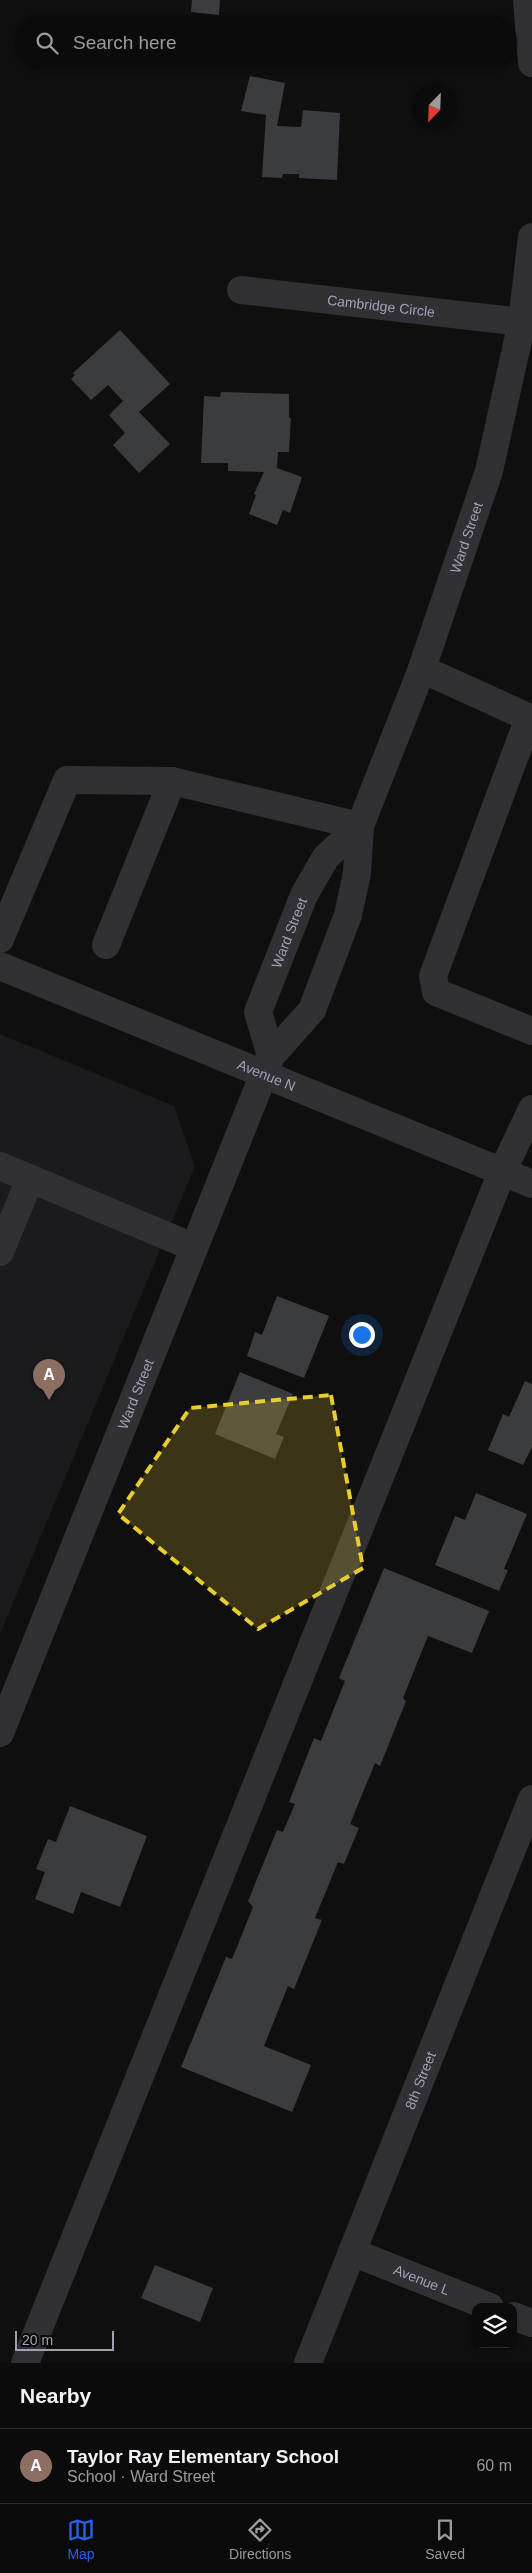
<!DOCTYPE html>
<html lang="en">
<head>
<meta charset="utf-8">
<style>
  :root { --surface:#0b0b0c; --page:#19191a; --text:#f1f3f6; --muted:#9a9b9d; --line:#2b2b2d; --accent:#2563eb }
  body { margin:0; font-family:Helvetica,sans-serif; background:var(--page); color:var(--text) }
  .controls { position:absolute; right:15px; bottom:15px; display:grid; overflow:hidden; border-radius:10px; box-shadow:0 1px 4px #0004 }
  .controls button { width:45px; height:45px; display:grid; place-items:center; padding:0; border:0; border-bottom:1px solid var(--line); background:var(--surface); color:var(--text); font:25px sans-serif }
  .compass { position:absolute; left:412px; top:85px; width:45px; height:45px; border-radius:50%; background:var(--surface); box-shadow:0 1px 4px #0004; rotate:203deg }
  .scale { position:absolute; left:15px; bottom:12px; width:99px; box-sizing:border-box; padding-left:5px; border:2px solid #a0a2b0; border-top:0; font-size:14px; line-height:18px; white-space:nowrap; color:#a0a2b0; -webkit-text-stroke:4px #0a0a0b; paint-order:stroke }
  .you { position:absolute; left:361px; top:1334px; width:18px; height:18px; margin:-12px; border:4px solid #fff; border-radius:50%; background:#1a73e8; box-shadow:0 0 0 8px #1a73e833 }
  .badge { display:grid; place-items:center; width:32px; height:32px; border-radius:50%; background:var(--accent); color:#fff; font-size:16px; font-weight:700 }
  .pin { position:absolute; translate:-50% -41px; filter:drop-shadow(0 1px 2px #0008) }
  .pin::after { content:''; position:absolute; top:26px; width:18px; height:15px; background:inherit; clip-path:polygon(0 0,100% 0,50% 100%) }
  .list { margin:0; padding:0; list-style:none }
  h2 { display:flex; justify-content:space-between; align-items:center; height:65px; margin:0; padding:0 20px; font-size:21px }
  h2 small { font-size:16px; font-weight:400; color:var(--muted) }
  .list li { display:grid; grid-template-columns:32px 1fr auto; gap:15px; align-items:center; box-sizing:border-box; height:75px; padding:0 20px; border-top:1px solid var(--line) }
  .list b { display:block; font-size:19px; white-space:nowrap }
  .list p { margin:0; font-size:16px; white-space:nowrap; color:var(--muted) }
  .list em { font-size:16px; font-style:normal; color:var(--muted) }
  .icon { flex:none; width:28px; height:28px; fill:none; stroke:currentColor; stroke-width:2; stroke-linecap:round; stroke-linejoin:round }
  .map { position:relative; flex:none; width:532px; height:2363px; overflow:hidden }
  .search { position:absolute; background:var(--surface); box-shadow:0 1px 4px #0004; left:15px; right:15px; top:15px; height:55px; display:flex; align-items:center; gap:12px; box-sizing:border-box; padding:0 18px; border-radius:28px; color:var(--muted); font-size:19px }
  .sheet { height:140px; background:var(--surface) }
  nav { display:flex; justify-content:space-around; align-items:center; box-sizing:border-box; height:70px; border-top:1px solid var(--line); background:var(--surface); font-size:14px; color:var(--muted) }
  nav a { display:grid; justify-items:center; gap:2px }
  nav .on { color:var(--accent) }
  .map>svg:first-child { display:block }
  .built { fill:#1b1b1d }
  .building { fill:#3b3c40 }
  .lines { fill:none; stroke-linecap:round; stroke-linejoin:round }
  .minor { stroke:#303035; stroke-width:28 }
  .marked { fill:#e9cc2e; fill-opacity:0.2; stroke:#e9cc2e; stroke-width:4; stroke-dasharray:10 6; stroke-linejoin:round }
  .labels { text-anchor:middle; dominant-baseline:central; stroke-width:4; stroke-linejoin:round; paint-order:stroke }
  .street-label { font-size:14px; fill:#a0a2b0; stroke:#0a0a0b }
</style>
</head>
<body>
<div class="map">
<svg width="532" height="2363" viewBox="0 0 532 2363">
  <rect width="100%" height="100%" fill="#0f0f10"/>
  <path class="built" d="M0,1034L174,1106L195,1166L0,1634Z"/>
  <g class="building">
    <path d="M192,0H220L219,15L191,12Z"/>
    <path d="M250,76L285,83L277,126L301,127L303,110L340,113L337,180L299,178V174H283L282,178L262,177L266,115L241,111Z"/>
    <path d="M120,330L170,384L139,412L170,444L139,473L113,445L125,433L109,415L123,401L108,385L91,400L71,379L75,375L73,373Z"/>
    <path d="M221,392L289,394V418H291L289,452H278L277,468L302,477L290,513L283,510L277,525L249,514L256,495L254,494L264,472L228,471V463H201L204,396L220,397Z"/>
    <path d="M277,1296L329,1316L304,1378L247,1356L255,1332L262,1335Z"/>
    <path d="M240,1372L293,1394L276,1434L284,1437L275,1459L215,1434Z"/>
    <path d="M525,1381L532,1384V1447L523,1465L488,1450L503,1414L509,1417Z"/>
    <path d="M476,1493L527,1514L504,1569L508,1570L499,1591L435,1565L455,1516L465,1520Z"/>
    <path d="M384,1568L489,1611L472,1653L428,1636L403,1698L406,1701L380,1766L375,1763L350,1824L359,1828L344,1864L338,1862L315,1918L322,1920L294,1989L288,1986L264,2046L311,2065L292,2112L181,2067L226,1957L232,1959L253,1907L248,1901L277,1830L283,1832L295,1804L289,1802L314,1738L321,1741L345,1681L339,1678Z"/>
    <path d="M70,1806L147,1836L120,1907L81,1892L73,1914L35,1899L45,1872L36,1869L48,1839L56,1842Z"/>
    <path d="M155,2265L213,2288L200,2322L141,2298Z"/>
  </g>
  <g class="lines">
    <g class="minor">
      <path d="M527,0L532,63"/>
      <path id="s1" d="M241,290L522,322"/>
      <path d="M422,669L532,719"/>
      <path d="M532,726L524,731L433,976L436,992L532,1031"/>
      <path d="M0,939L67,780L172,781"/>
      <path d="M106,945L172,781L360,826"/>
      <path id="s2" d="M0,966L532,1184"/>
      <path id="s3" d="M271,1056L258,1012L304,895L326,857L360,826"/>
      <path d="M0,1166L193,1247"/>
      <path d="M0,1252L30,1179"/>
      <path id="s4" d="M0,1733L271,1056L312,1010L348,915L357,873L360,826L420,674L489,471L522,322L532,237"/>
      <path id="s5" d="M352,2252L490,2307"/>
      <path d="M513,2316L532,2323"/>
      <path d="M25,2363L502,1172L532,1109"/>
      <path id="s6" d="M308,2363L532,1799"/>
    </g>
  </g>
  <path class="marked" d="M331,1395L363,1568L258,1629L118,1514L190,1408Z"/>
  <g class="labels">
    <g class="street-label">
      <text stroke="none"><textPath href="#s1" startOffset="141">Cambridge Circle</textPath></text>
      <text stroke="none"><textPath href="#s4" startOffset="1290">Ward Street</textPath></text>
      <text stroke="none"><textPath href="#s3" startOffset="131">Ward Street</textPath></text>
      <text stroke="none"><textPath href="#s2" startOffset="288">Avenue N</textPath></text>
      <text stroke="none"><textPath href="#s4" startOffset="365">Ward Street</textPath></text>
      <text stroke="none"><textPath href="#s6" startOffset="304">8th Street</textPath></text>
      <text stroke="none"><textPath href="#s5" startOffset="75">Avenue L</textPath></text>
    </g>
  </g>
</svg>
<div class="controls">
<button><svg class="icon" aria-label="layers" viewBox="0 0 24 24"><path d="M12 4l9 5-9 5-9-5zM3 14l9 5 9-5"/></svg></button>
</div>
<svg class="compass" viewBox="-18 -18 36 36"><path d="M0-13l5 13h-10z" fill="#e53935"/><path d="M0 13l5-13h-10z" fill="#9a9b9d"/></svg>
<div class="scale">20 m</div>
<div class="you"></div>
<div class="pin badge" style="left:49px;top:1400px;background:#8d6e63">A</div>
<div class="search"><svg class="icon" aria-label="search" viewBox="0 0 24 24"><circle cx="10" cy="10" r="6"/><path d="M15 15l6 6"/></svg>Search here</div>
</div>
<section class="sheet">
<h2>Nearby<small></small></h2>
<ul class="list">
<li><span class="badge" style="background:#8d6e63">A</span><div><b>Taylor Ray Elementary School</b><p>School · Ward Street</p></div><em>60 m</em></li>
</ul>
</section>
<nav>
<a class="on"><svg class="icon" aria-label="map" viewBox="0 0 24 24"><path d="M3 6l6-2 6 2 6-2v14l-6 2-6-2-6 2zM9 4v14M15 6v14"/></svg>Map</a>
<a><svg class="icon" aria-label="directions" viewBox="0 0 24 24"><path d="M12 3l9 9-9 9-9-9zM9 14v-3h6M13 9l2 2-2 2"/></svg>Directions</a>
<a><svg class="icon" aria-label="saved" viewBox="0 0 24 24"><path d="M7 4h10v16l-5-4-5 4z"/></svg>Saved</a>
</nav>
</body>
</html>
